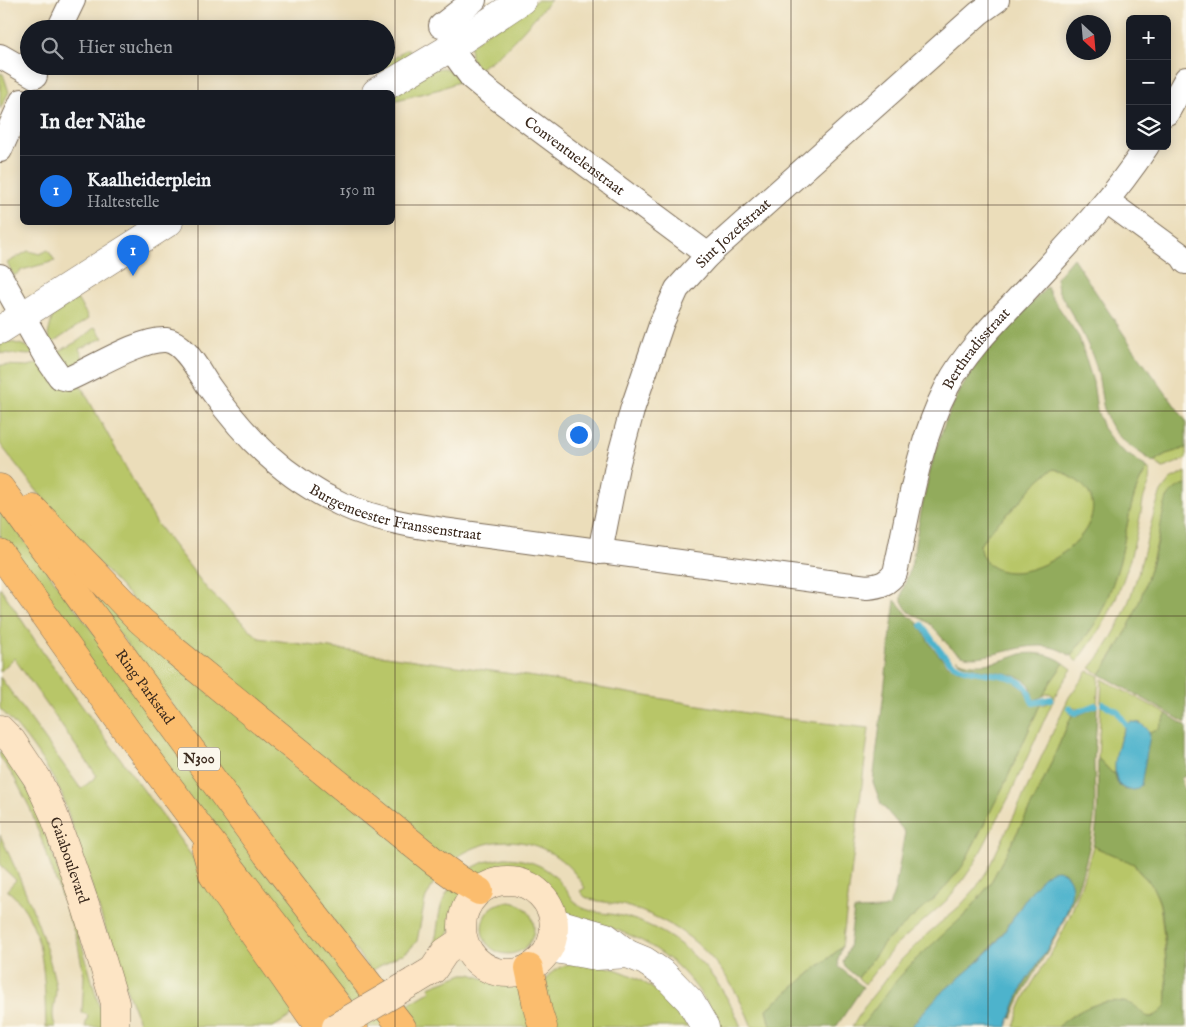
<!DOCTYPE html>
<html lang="de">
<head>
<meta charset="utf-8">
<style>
  :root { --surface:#171b24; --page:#242831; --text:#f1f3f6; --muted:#9ea1a6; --line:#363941; --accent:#1a73e8 }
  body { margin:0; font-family:"IM FELL English",serif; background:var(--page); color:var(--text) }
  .controls { position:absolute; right:15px; top:15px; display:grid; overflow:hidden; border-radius:8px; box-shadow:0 2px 12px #0003 }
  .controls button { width:45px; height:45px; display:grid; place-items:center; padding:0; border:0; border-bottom:1px solid var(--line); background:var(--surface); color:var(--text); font:25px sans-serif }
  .compass { position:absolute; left:1066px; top:15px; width:45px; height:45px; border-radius:50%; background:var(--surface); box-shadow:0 2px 12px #0003; rotate:154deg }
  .you { position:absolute; left:578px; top:434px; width:18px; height:18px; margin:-12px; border:4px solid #fff; border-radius:50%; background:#1a73e8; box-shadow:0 0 0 8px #1a73e833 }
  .badge { display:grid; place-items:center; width:32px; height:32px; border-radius:50%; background:var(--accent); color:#fff; font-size:16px; font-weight:700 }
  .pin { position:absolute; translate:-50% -41px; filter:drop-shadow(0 1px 2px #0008) }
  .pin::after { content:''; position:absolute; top:26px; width:18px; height:15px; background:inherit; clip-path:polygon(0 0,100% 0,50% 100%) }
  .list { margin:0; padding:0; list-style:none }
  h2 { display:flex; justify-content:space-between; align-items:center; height:65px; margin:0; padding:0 20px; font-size:21px }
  h2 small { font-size:16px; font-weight:400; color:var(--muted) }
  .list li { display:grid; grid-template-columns:32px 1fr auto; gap:15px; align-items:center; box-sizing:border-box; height:70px; padding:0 20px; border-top:1px solid var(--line) }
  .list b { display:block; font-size:19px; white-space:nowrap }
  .list p { margin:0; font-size:16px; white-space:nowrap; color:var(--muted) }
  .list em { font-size:16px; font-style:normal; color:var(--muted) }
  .icon { flex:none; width:28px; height:28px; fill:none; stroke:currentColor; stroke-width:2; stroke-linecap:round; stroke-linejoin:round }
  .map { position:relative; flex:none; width:1186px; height:1027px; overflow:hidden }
  .search { position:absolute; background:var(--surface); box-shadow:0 2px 12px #0003; left:20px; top:20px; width:375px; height:55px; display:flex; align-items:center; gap:12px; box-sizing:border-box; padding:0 18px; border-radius:28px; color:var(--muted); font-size:19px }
  .panel { position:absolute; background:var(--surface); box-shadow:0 2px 12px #0003; left:20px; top:90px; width:375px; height:135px; border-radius:8px }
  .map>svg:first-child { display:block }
  .green { fill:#b8c668; stroke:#7a7843 }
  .forest { fill:#92ab5c; stroke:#666a3d; fill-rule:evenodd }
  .water { fill:#4db3cc; stroke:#446e75 }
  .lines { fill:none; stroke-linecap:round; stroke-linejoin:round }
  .stream { stroke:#4db3cc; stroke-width:6 }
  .minor-casing { stroke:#796955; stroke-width:26 }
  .tertiary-casing { stroke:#796955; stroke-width:29 }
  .secondary-casing { stroke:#796955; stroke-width:29 }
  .trunk-casing { stroke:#796955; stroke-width:29 }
  .minor { stroke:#fff; stroke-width:24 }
  .tertiary { stroke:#fff; stroke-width:28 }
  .secondary { stroke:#fde5c5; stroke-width:28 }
  .trunk { stroke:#fbbd6e; stroke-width:28 }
  .secondary-bridge-casing { stroke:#796955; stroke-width:29; stroke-linecap:butt }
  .secondary-bridge { stroke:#fde5c5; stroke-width:28 }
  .grid { fill:none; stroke:#3b2a1e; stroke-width:1; stroke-opacity:0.55 }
  .labels { text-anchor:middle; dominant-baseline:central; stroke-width:4; stroke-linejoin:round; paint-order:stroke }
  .shield { fill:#fbf7ec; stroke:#75685c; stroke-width:1 }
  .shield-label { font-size:14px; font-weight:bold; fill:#3b2a1e }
  .street-label { font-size:15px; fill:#3b2a1e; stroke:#fbf7ec }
</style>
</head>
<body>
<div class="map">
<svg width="1186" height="1027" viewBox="0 0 1186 1027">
  <rect width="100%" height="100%" fill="#fbf7ec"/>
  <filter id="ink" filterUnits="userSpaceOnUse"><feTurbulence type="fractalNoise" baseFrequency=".02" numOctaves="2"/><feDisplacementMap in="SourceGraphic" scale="10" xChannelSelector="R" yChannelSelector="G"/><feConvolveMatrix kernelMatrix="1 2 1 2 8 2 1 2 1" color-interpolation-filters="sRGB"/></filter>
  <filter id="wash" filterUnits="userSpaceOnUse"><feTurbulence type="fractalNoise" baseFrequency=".0096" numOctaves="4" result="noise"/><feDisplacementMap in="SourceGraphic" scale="20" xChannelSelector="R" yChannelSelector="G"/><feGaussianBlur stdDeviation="1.12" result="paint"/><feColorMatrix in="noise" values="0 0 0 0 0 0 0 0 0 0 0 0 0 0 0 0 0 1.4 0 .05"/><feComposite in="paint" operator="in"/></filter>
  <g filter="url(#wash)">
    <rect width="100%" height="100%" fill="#ebddba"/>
    <g class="green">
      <path d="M537,0H551C530,21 503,58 477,69L471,57L470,46L485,34Z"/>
      <path d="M406,49H409L413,55L381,74L379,69L386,66V64Z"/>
      <path d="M443,68L451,71L458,79V82L440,89L393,101V94L433,69Z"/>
      <path d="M0,73L3,74L9,92L0,109Z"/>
      <path d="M48,250L55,261L22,270L14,276L7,263L28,251L40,254Z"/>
      <path d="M77,299L87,315L88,319L51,344L48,335L53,314Z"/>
      <path d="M95,327L103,338L79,349L86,363C69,367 66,368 56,353L78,341Z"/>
      <path d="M7,341L26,346L35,353L29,355L0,353V343Z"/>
      <path d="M40,363L80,384L157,524L207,589L259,638L534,677L770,717L869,728L842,947L767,1009L771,1027H752C728,966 693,927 629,907C615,902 598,903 585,897L580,891L585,888C555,837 495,826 449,863L153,621L70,533L0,444V365L28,366Z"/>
      <path d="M1186,448V459L1163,468L1154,462L1166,454Z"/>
      <path d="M1148,468C1155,480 1145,489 1143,501C1137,536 1127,578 1110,611C1101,629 1089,646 1077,662L1071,656C1078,645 1087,636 1094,625C1105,607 1113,584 1119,564C1127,535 1129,492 1148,468Z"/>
      <path d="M1054,469C1061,470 1065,474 1071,477C1144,516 1012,610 982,556C981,554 980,548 980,545C992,525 1005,518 1020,501C1032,489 1039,476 1054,469Z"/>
      <path d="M1186,472V484L1167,498L1161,528L1143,595L1135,614L1121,642L1100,674L1090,668C1123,630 1135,587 1147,540C1151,524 1155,507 1161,492L1170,480Z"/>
      <path d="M0,508L389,1027H367L183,790L0,536Z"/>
      <path d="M91,579L438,875L425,900L417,941L409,950L402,955L401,954L371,971L83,585Z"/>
      <path d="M0,587L46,657L208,878L295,1014L273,1027H141L118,967L62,795C45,762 26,734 0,709V677L81,789L97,776L14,658L0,672Z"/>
      <path d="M1064,663L1072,669L1058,690L1009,797L974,864L961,883L946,901L894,947L865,984L858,978L885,942L939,894L962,867L1006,781L1040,705C1047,705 1051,701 1053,695L1049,693L1043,696L1050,683Z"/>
      <path d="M1088,671L1099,676L1097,706L1095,707V703C1086,707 1079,712 1070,706L1069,707V712L1072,715L1038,793L990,884L967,913L906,970L861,1027H852L867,1003L901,960L926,935L960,906L976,888L987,871L1016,812L1069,697Z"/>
      <path d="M1102,679L1167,714L1158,729L1149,732L1141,723L1131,722L1128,724L1118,709L1103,703V706L1118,714L1126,726C1118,739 1115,759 1115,774L1111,772L1098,758Z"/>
      <path d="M0,752H3L24,780L41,817L83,949L105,1027H85L88,1015L82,1013L84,976L77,940L30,808L15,779L0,757Z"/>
      <path d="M0,835C22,882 44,931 55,982C59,998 48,1012 56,1027H46C44,981 47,921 7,890L16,880L0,865Z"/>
      <path d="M1093,846L1134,864C1138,873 1145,877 1151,884C1154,889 1157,896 1159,902C1163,912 1169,996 1166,1005C1164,1011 1157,1014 1152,1017L1074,1014L1058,1027H1014C1022,992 1043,970 1059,939C1074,911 1084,877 1093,846Z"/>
      <path d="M505,858C529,859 549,866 564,887C570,894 573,902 581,907C594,914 612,913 626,917C681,933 720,974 741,1027H720C699,983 671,952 625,933C606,925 583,922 564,912C558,909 555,899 551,894C545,885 536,879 527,876C507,868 499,877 482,876C477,876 472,872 468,870L484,862Z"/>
      <path d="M452,886L463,895C455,909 453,925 446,940L434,944C441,921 435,908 452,886Z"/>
      <circle cx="508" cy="928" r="26"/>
      <path d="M578,962C625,966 662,986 688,1027H550C545,991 533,971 578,962Z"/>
      <path d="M463,974H471L496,983L520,982L537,1027H417L402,1008L431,991L429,987Z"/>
    </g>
    <g class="forest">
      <path d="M1073,258L1131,345L1186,421V448L1166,454L1153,462C1140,452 1122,443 1112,428C1100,410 1102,386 1096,366C1086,336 1073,317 1058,290L1056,278Z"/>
      <path d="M1047,287L1051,296L1079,337L1093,382L1097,410L1103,428L1117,447L1148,468C1129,492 1127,535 1119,564C1113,584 1105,607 1094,625C1087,636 1078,645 1071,656C1044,637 1017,650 989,655C980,657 970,658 962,655C948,649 941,635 931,625C925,619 918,618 911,613C907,611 904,605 902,601C901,590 906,582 909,572C913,561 914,549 916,538C929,471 939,414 982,357C1001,332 1025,310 1047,287ZM1054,469C1061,470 1065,474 1071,477C1144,517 1012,609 982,556C981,554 980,548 980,545C991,526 1006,517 1020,501C1032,489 1039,476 1054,469Z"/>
      <path d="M1186,484V723L1100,674C1131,632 1143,595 1157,545C1160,534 1163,505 1168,497C1172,490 1179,486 1186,484Z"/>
      <path d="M895,600L910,617L916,620L932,647L948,665L958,670L982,673L1012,680L1023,688L1031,703L1040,705L1006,781L962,867L939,894L885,942L858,978L845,967L843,962L849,948L854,910L883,909L889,907L895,889L905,832L881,804L873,782Z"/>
      <path d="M1021,654C1036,652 1052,654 1064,663L1050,683L1043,696L1035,700L1032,697C1032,692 1032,686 1027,682C1008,667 974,675 956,659C976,670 1001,661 1021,654Z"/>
      <path d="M1097,706C1097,724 1095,742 1094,760C1094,784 1097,809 1092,833C1087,862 1077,893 1064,920C1049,954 1024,983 1012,1018H1011C1014,1006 1018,996 1024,985C1037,962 1090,896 1064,872L1046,874L1043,877C1023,899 1010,927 990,949C975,966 956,980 939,995C929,1005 920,1016 911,1027H861L896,981L913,962L967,913L990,884L1038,793L1072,715H1079Z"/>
      <path d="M1167,714L1186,726V776L1181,778L1186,796V1027H1058C1076,1010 1106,995 1131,1004C1139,1006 1143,1019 1153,1017C1158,1015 1164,1009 1166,1004C1169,992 1164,913 1159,901C1157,896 1154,889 1151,884C1145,877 1138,872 1134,864L1093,846C1100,816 1097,788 1098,758L1111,772L1115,774C1116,781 1119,786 1125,790L1141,785L1149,732L1158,729Z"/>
      <path d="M842,947L838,960L839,967L863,987L836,1027H771L767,1009Z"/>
    </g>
    <g class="water">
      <path d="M1131,722C1141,722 1147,726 1150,735L1141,785C1137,789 1134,791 1128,790C1104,785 1118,732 1131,722Z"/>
      <path d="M1057,870C1100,881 1036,965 1024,984C1017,998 1012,1012 1007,1027H911C920,1016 929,1005 939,995C956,980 975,966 991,949C1010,927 1023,899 1043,877L1051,871Z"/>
    </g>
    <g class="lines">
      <g class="stream">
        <path d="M922,625C932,639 942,658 957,666C977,677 1006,669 1025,686C1030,691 1029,698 1033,703L1051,699"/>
        <path d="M1103,704L1117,711L1127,726"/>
        <path d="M1069,708L1075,713L1095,705"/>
      </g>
    </g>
  </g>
  <g filter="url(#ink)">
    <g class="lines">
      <g class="minor-casing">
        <g id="minor">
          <path d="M441,26L474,0"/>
          <path d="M59,29L73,0"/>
          <path id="s1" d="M450,48L472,78L489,92L708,255"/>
          <path d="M0,56L35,76"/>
          <path d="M1167,113L1186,79"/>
          <path d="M0,150L22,101"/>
          <path d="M1107,201L1182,256L1186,262"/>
          <path id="s2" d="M0,276L46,357L60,377L68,379C92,369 141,338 166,340C185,342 200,374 210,388C245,438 285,478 341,504C390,527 457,531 511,539C629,556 748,572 867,587C880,586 888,583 895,573C909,511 917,445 947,387C966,350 999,319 1028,288C1070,243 1113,198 1147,146"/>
          <path id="s3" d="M600,552L617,466L633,407L662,322L677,289L708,255L979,13L997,0"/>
        </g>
      </g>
      <g class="tertiary-casing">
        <g id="tertiary">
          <path d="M376,92L450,48L522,0"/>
          <path d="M0,330L169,222"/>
          <path d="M554,922L606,937L628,954L645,961L664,974L690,1001L705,1027"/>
          <path d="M549,948L596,956L628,954"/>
        </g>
      </g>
      <g class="secondary-casing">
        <g id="secondary">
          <path id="s4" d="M0,729L12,741L37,778L54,815L86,907L115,1003V1027"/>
          <circle cx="508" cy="927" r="46"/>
          <path d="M413,982L433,970L445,952L463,940"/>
        </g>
      </g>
      <g class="trunk-casing">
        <g id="trunk">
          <path id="s5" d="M0,488L267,854L402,1027"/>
          <path d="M33,509L140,620L175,651L435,862L460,880L479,891"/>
          <path d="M0,553L127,731L199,827L354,1027"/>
          <path d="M206,850L213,875L220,886L319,1027"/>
          <path d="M529,968L538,1011L543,1027"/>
        </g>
      </g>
      <use href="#minor" class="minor"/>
      <use href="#tertiary" class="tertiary"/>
      <use href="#secondary" class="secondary"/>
      <use href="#trunk" class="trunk"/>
      <g class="secondary-bridge-casing">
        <path id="secondary-bridge" d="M336,1027L413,982"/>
      </g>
      <use href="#secondary-bridge" class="secondary-bridge"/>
    </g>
  </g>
  <path class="grid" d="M198,0V29M395,0V1027M593,0V1027M791,0V1027M988,0V1027M198,66V92M0,205H22M392,205H1186M198,222V1027M0,411H1186M0,616H1186M0,822H1186"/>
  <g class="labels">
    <rect class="shield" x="178" y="747.5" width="42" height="23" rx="4"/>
    <g class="shield-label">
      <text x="199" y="759">N300</text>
    </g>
    <g class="street-label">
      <text stroke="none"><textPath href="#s1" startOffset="166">Conventuelenstraat</textPath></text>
      <text stroke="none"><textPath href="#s3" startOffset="354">Sint Jozefstraat</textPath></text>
      <text stroke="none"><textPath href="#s2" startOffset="1284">Berthradisstraat</textPath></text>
      <text stroke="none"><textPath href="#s2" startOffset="531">Burgemeester Franssenstraat</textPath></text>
      <text stroke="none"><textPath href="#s5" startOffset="246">Ring Parkstad</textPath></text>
      <text stroke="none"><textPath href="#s4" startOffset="150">Gaiaboulevard</textPath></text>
    </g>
  </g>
</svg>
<div class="controls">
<button>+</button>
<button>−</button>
<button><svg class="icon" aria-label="layers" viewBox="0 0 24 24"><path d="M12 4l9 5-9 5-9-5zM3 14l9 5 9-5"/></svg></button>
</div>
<svg class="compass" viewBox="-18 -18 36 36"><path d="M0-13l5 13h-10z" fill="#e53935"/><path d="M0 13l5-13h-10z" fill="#9ea1a6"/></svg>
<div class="you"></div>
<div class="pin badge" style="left:133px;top:276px">1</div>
<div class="search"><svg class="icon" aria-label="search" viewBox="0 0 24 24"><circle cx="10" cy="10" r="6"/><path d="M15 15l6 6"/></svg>Hier suchen</div>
<section class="panel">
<h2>In der Nähe<small></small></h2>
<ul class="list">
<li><span class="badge">1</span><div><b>Kaalheiderplein</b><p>Haltestelle</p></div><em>150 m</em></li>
</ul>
</section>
</div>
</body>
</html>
